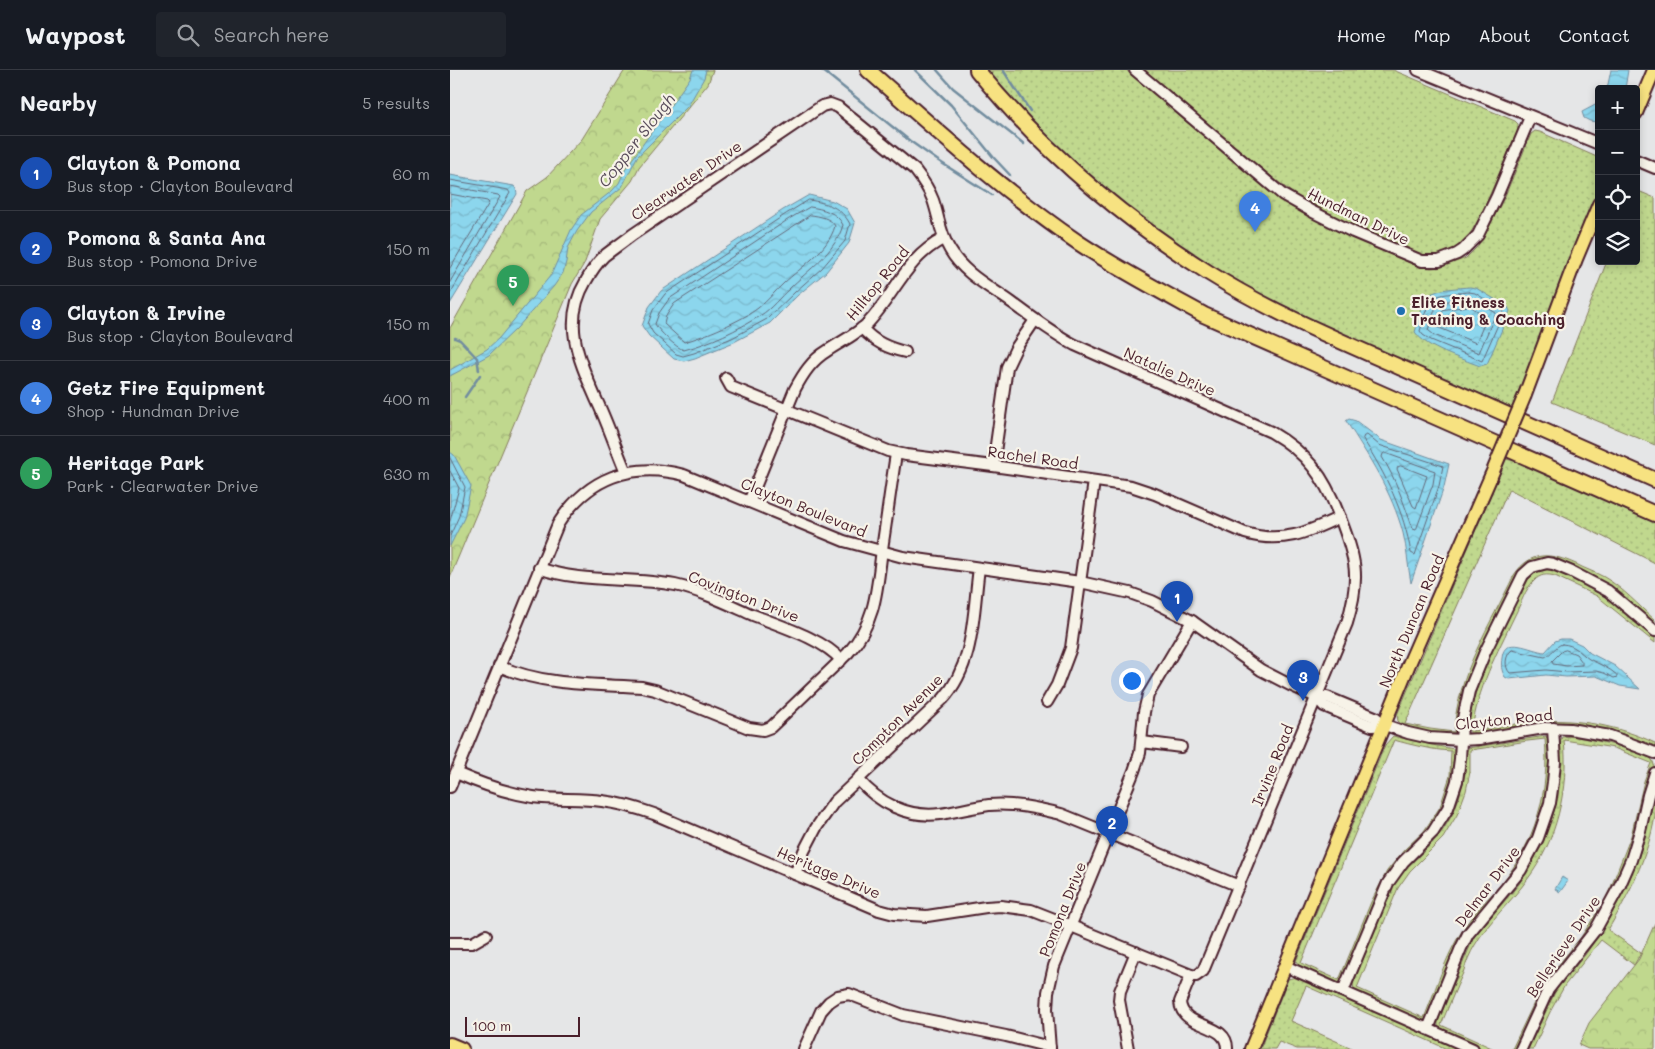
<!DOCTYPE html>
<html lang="en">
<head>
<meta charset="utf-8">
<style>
  :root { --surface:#171b24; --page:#20242c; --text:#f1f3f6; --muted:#9ea1a6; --line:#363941; --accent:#ea580c }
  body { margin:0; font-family:Mali,sans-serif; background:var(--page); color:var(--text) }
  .controls { position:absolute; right:15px; top:15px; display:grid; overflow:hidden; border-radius:5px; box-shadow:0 2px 8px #0003 }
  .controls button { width:45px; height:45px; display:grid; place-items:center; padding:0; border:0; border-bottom:1px solid var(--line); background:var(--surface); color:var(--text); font:25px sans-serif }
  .scale { position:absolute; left:15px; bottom:12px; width:115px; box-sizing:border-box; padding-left:5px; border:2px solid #4a1f2b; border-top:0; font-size:14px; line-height:18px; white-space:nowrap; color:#4a1f2b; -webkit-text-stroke:4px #f7f3e8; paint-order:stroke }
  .you { position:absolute; left:681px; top:610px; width:18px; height:18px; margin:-12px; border:4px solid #fff; border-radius:50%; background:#1a73e8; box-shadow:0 0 0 8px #1a73e833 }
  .badge { display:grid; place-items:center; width:32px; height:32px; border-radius:50%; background:var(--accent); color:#fff; font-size:16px; font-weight:700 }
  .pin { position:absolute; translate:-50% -41px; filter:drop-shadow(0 1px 2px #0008) }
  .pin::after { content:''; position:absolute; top:26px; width:18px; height:15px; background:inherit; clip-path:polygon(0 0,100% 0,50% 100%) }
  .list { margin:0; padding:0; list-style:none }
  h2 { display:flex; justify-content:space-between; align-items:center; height:65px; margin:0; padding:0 20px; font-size:21px }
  h2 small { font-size:16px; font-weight:400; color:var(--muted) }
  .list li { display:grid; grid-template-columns:32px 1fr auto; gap:15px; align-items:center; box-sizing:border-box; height:75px; padding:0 20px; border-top:1px solid var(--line) }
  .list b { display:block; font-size:19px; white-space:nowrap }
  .list p { margin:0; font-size:16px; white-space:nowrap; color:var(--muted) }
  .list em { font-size:16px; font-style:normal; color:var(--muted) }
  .icon { flex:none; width:28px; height:28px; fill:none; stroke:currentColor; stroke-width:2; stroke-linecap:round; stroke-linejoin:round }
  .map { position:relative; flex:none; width:1205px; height:979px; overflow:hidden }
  header { display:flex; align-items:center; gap:30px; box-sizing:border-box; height:70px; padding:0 25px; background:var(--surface); border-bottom:1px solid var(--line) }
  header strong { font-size:24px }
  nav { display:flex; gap:28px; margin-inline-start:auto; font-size:18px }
  .search { width:350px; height:45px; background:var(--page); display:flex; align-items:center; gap:12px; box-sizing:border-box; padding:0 18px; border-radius:5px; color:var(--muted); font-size:19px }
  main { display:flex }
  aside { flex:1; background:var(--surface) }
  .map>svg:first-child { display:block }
  .grass { fill:url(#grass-dots); stroke:#857c5c; fill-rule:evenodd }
  .forest { fill:url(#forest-crowns); stroke:#857c5c }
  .water { fill:url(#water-waves); stroke:#728d9f }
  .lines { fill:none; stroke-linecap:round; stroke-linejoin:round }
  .shore { stroke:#646879; stroke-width:1 }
  .stream { stroke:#728d9f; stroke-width:2.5 }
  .minor-casing { stroke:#4a1f2b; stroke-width:14 }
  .major-casing { stroke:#4a1f2b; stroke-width:16 }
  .highway-casing { stroke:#4a1f2b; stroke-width:18 }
  .minor { stroke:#f7f3e8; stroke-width:10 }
  .major { stroke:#f7e281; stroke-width:12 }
  .highway { stroke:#f7e281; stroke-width:14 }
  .major-bridge-casing { stroke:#4a1f2b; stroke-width:16; stroke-linecap:butt }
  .major-bridge { stroke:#f7e281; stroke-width:12 }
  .poi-dot { fill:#1f6fb2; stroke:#f7f3e8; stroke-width:2 }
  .labels { text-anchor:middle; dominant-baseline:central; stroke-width:4.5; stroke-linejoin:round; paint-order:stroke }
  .street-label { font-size:15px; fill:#4a1f2b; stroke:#f7f3e8 }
  .poi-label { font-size:15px; font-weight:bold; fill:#4a1f2b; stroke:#f7f3e8; text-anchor:start }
  .water-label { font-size:16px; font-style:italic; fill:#5a4d5c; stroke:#f7f3e8 }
</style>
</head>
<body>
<header>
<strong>Waypost</strong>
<div class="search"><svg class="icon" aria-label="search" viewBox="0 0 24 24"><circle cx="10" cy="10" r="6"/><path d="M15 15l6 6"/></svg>Search here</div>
<nav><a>Home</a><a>Map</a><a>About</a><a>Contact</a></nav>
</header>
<main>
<aside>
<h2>Nearby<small>5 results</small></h2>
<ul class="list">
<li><span class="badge" style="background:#1a4fb4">1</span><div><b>Clayton &amp; Pomona</b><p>Bus stop · Clayton Boulevard</p></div><em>60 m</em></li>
<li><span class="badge" style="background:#1a4fb4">2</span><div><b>Pomona &amp; Santa Ana</b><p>Bus stop · Pomona Drive</p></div><em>150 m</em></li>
<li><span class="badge" style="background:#1a4fb4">3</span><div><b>Clayton &amp; Irvine</b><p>Bus stop · Clayton Boulevard</p></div><em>150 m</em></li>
<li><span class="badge" style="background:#3f7fe0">4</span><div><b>Getz Fire Equipment</b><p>Shop · Hundman Drive</p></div><em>400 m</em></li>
<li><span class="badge" style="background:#2e9e5b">5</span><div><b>Heritage Park</b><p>Park · Clearwater Drive</p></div><em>630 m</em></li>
</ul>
</aside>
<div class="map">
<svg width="1205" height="979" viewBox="0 0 1205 979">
  <defs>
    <pattern id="grass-dots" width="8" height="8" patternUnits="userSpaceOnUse" patternTransform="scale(1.25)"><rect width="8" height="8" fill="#c0d88e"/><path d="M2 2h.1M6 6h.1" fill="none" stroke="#a6b97b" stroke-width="1.8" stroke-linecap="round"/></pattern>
    <pattern id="forest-crowns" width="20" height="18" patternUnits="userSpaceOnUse" patternTransform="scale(1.25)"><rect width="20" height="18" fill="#c0d88e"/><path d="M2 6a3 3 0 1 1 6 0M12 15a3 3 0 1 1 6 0" fill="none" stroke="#a6b97b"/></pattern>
    <pattern id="water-waves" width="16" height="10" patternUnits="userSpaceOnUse" patternTransform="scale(1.25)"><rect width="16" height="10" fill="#8cd6ed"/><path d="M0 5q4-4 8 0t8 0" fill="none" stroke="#7ab7cb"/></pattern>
  </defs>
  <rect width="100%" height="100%" fill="#e5e6e7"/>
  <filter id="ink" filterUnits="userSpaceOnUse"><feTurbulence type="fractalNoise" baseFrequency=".02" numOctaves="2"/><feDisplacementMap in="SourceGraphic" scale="10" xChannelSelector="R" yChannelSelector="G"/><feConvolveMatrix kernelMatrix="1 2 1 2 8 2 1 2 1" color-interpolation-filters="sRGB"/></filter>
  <g filter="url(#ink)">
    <g class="grass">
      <path d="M537,0H676L734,50L842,137L912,172L967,196L981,198L992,197L1016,188L1027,177L1037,161L1055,126L1081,64L1085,61L1090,62L1149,88V123L1061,340C958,294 852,251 754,192C672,142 599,73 537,0Z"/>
      <path d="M692,0H943L1065,51L1068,54V60L1031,145L1017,169L1008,178L992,186L973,185L896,152L845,125L754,53Z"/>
      <path d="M1186,120L1205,128V375L1102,332L1157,191H1186Z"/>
      <path d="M1056,389L1069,392L1205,453V493L1059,419L955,654L980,659L1004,662C1007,605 1040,555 1064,505C1081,480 1101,483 1126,494C1135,499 1145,502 1154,507C1173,518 1189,536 1205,550V555L1159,516L1107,492L1072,502L1005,664C996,668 967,662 957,658C953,657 951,654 948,651L947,645Z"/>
      <path d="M1093,500H1102L1143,517L1163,532L1205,568V573L1147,526L1105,506C1097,504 1090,504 1084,511C1075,519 1071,534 1065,545C1047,583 1027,619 1022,661C1042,659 1060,654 1080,652C1122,647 1167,655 1205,673V677C1171,662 1131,652 1093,654C1070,656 1048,662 1025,665L1020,663C1015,621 1059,548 1078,510L1085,503Z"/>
      <path d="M943,666L982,675L1004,679L1006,685L1004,712L990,747L950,791L894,910L891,913L884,914L850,897L846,891L935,675ZM944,670C962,675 982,680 1001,681L1000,706L990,737L974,761L954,780L937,801L921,832L889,910L851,893Z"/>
      <path d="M1096,666L1100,673L1101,685L1097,731L1076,786L1021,855L979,948L971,951L908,925L904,919L903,914L940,822L946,811L953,801L981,774L993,760L1002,745L1009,728L1015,704V685L1018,678ZM1095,669C1100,722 1085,773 1051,814C1038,829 1022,844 1012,861C995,887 986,919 974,948L907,918L948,818L960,801L993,768L1007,745L1016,721L1020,702V680C1046,677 1070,671 1095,669Z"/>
      <path d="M1122,666C1137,669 1194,679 1202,690C1204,693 1204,695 1204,698L1174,798L1155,838L1127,879L1068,979H1062L1093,914L1131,867L1153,833L1161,817L1181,766L1194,711L1201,693L1164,678L1114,670C1119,718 1107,771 1077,810C1061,832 1039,851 1025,875C1020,883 1016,893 1013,903C1005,920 998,938 991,955L1044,979H1031L992,961L988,956V951L1024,867L1069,814L1091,777L1102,749L1108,726L1110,703V672L1112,667Z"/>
      <path d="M1205,723C1205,731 1205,739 1205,746C1198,787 1178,826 1158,860L1191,883L1184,895L1151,870L1115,915L1100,942L1083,979H1078L1107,918L1135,885L1155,856L1176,818L1194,772Z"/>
      <path d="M846,907L850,909L1008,979H997L856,916L841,951L904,979H847L829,972L825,979H810L838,909Z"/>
    </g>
    <g class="forest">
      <path d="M175,0H263L258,14L189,97L182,111L150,149L135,192L122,214L0,507V258L77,121L97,107L132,69Z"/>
      <path d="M1205,853V979H1138L1129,975L1139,953L1189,889Z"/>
    </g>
    <g class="water">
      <path d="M243,0H256L254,8L238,36L187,87L172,117L141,142L127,161L118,178L116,192L113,203L104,216L67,258L39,285L0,306V300L37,279L49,268L101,205L121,160L131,145L162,121L169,113L176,98L240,8Z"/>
      <path d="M1161,0H1178L1175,19H1157Z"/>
      <path d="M1149,33V50L1146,52L1140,51L1134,48L1132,42Z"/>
      <path d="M0,105L64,116L66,119L67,124L0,234Z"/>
      <path d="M359,125L383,131L397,139L405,153L399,173L376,202L348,225L320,253L284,272L245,288L234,291L224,289L199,266L192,256L199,237L211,221L333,140Z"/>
      <path d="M1020,217L1026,218L1058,237L1060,241L1037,294L1030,296C1010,288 977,279 965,262C968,253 973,230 980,225C988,218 1010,218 1020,217Z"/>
      <path d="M899,349L906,351L931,370L999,394L994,417L961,513C958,497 957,479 953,463C942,422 919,387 896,351Z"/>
      <path d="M0,382L4,385L21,416L14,448L0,476Z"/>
      <path d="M1111,569H1119L1132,575L1140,583L1165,596L1190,619L1170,616L1146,606L1116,607L1096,605L1059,609L1055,607C1051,600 1051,595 1052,588C1054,564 1081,581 1095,582L1105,571Z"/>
      <path d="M1112,807L1118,811L1110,822L1105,819Z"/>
    </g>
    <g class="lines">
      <g class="shore">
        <path d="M0,110L58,120L60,123L0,224"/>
        <path d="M0,116L48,125L50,127L0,212"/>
        <path d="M0,124L37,131L39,133L0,198"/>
        <path d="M359,130C377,133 391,137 400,154L395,171L372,198L345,222L317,249L282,268L244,283L233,286L226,284L203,263L198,254L203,240L215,224L336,144Z"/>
        <path d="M360,137C373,139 387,142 393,155C385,183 359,199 339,219C330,227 321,239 311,245C288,260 260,273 234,280C226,278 208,260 205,254L209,243L219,229L339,149Z"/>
        <path d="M361,145C369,146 381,148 385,156C378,181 351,197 334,213C325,221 318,231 308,238C293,250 253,267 234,272L214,254L216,246L224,234Z"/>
        <path d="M1019,222L1025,223L1054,241L1032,291L981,270L973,265L970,261C973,252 976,234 984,228C991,223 1011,223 1019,222Z"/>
        <path d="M1007,229H1023L1046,243L1029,283L984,265L978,260L987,234Z"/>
        <path d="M1020,236L1037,247L1026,273L987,257L993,240Z"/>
        <path d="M914,366L917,365L929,375L993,396L989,416L965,485L961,483C954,441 936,405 913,369Z"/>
        <path d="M935,383L985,401L983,414L966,460L963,459C954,434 946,409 932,387L933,384Z"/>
        <path d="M0,388L15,417L9,446L0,466"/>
        <path d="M951,396L977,406L966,438L963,436L947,399L948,397Z"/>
        <path d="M0,401L9,418L0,451"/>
        <path d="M1112,574C1126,575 1129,582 1139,589C1149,594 1159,598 1167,605V607L1164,608L1154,603L1146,601L1117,602L1096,600L1060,603C1054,597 1055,585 1062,580L1095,587C1102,584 1105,576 1112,574Z"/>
        <path d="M1116,580L1126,584L1132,592V595L1117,596L1103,594L1102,591L1112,581Z"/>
      </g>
      <g class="stream">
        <path d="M372,0L460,71L487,90L542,125"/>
        <path d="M465,0L501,35L544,88L560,105"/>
        <path d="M487,0L503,18L574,74"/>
        <path d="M553,0L580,41"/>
        <path d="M5,268L10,270L27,288L29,300"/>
        <path d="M15,327L30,305"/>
      </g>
      <g class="minor-casing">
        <g id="minor">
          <path d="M685,0L833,125L863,142L903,162L972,191H989L1007,184L1013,180L1028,165L1047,126L1080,47"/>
          <path d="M968,0L1149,74"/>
          <path d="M1186,90L1205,98"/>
          <path d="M412,258C424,272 438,278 455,282"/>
          <path d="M276,308L281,317L438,381L456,385L543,396L681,416L705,424L795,463C831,474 857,463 890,447"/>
          <path d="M543,396L557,297L566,278L585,250"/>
          <path d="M299,432L345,319C353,304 362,290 377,281C390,272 406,265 418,253C445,224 456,188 493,169"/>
          <path d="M89,498C133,514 180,506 225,515C252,521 278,534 303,545C328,555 374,569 391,590"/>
          <path d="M49,596C94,616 144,614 192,617L205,620L299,658L313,660L321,657L398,583C426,552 427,519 432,479C437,447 441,415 446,384"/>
          <path d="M866,627L874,636L917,654L922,656L935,655"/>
          <path d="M597,632L607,615L621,578L644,411"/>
          <path d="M692,672L731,677"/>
          <path d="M6,703C31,714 56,723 83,727C106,730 129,728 152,731C170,733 187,738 204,744L429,840L444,844L477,846L536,837L551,836L581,840L604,849L741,905L746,906L753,901L897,553C911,507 906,489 889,445C874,406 857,383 821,362L625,275C602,263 582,247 561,232C540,217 513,203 500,180C490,164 489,147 483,130C479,119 472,109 465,100L388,37L380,34L372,36L182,165C173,172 163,179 154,186C147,193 141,202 136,211C111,253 129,290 147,331C158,354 166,379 176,402"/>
          <path d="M408,709C428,733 458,748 490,744C506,742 522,737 539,735C564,733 587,738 611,744L789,816"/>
          <path d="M0,717L108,454C137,408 182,391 234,405L394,471L453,487L630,512L680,523L702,531L742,551L811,600L842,616L866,627H877L925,647L935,655L958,663L980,668L1011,670L1029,669L1094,658L1120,659L1160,666L1205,683"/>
          <path d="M345,804L354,781L366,758L384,732L493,629C525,594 523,542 529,498"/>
          <path d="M0,873H22L36,865"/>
          <path d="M835,896L1023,979"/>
          <path d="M741,905L730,932C732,960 778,951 777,979"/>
          <path d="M893,921L938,813L953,792L983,762L998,738L1007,711L1010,689L1012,653L1019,621L1035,582L1073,505L1082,497L1097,493L1103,494L1122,502L1158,521L1205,561"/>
          <path d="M978,959L1011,878L1018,864L1071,800L1088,768L1100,733L1103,712L1105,692L1103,658"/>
          <path d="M354,979L371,941L379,932L388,926L399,924L453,945L556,966L600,977"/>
          <path d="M600,979L597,939L598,922L604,896L684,701L690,683L694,642L698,625L742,551"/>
          <path d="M678,979L669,930L670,921L686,882"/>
          <path d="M1071,979L1098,920L1146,859L1170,815L1181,790L1190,761L1198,725L1205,703"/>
        </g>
      </g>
      <g class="major-casing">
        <g id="major">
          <path d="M1186,43L1204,0"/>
          <path d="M1075,325L1126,189L1149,134"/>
          <path d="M0,974L12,979"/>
          <path d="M801,979L959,594L1041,406"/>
        </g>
      </g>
      <g class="highway-casing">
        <g id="highway">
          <path d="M418,0C486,60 554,122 629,173C670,200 712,222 754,245L1205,444"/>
          <path d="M527,0C592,80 672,148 759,203C821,242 888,270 954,299C1038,336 1121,373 1205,410"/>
        </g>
      </g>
      <use href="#minor" class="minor"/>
      <use href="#major" class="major"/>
      <use href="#highway" class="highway"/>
      <g class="major-bridge-casing">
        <path id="major-bridge" d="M1041,406L1075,325"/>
      </g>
      <use href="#major-bridge" class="major-bridge"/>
    </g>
  </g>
  <circle class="poi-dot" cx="951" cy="241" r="5"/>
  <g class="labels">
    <g class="street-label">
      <text transform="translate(236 110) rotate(-34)">Clearwater Drive</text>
      <text transform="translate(909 146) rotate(26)">Hundman Drive</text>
      <text transform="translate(427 213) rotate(-51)">Hilltop Road</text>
      <text transform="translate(720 301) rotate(24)">Natalie Drive</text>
      <text transform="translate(583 387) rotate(8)">Rachel Road</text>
      <text transform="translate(354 437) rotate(22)">Clayton Boulevard</text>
      <text transform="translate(294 526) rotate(21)">Covington Drive</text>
      <text transform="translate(961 551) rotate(-67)">North Duncan Road</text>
      <text transform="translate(447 649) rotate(-45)">Compton Avenue</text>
      <text transform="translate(1054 649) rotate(-6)">Clayton Road</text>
      <text transform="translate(822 695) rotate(-68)">Irvine Road</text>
      <text transform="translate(379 802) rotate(23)">Heritage Drive</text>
      <text transform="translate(1037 816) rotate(-53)">Delmar Drive</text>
      <text transform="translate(612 839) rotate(-68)">Pomona Drive</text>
      <text transform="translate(1113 876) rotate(-56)">Bellerieve Drive</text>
    </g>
    <g class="poi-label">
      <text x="961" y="232">Elite Fitness<tspan x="961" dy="17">Training &amp; Coaching</tspan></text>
    </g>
    <g class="water-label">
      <text transform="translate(186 70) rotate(-52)">Copper Slough</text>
    </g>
  </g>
</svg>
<div class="controls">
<button>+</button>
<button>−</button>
<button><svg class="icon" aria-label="locate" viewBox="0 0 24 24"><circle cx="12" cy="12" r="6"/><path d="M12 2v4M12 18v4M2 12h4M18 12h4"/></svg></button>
<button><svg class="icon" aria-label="layers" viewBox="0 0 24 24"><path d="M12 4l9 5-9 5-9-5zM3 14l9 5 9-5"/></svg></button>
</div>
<div class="scale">100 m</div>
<div class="you"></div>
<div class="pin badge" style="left:727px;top:552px;background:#1a4fb4">1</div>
<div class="pin badge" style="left:662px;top:777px;background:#1a4fb4">2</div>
<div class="pin badge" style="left:853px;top:631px;background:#1a4fb4">3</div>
<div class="pin badge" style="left:805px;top:162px;background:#3f7fe0">4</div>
<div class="pin badge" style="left:63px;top:236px;background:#2e9e5b">5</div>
</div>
</main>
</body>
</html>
